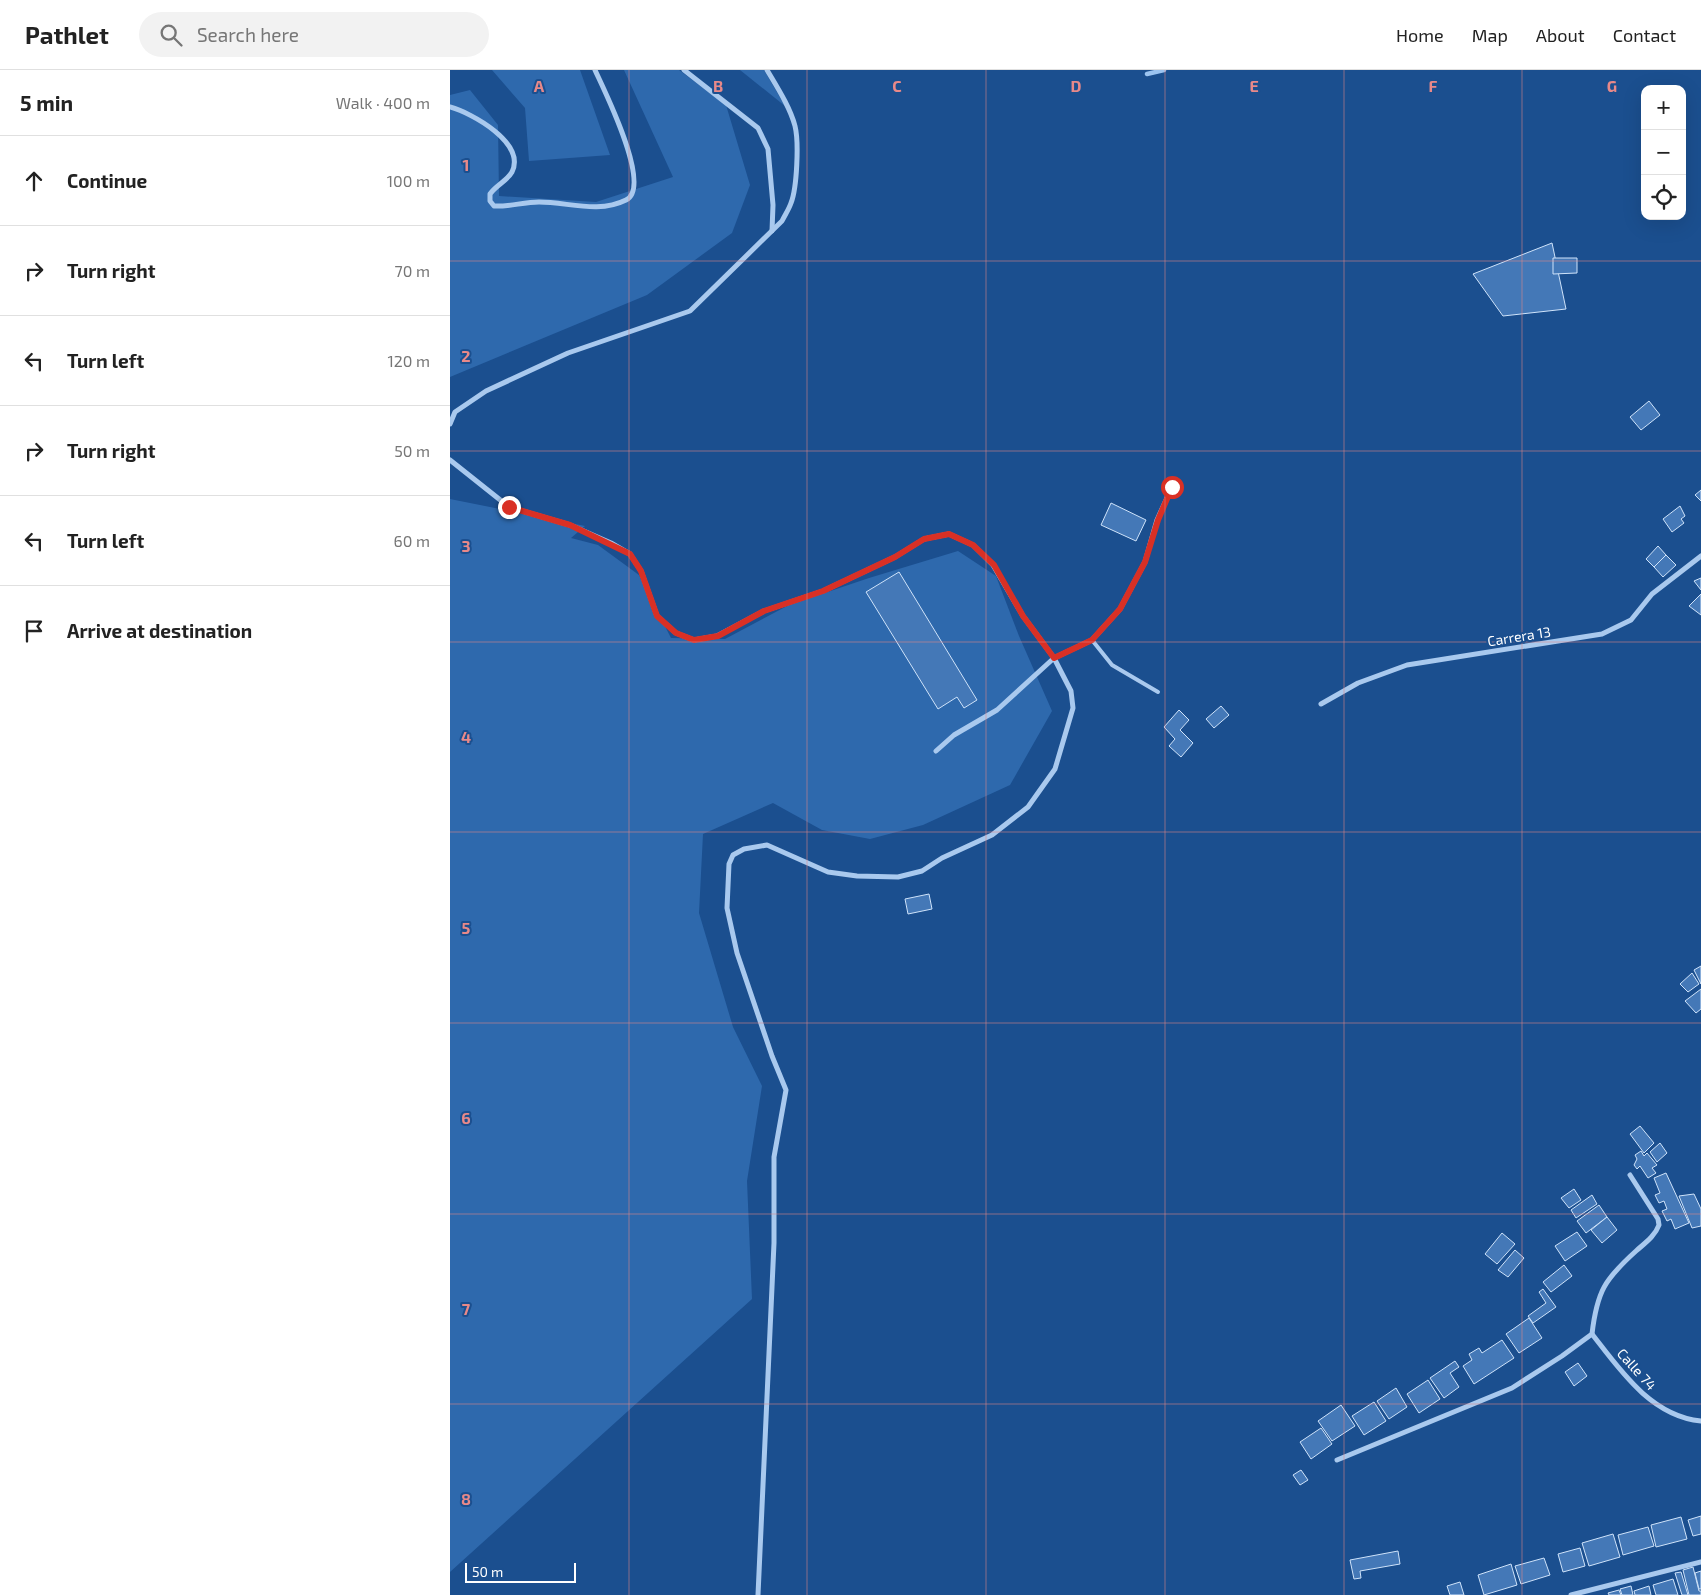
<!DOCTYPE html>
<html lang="en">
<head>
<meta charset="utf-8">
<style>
  :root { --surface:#fff; --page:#f2f2f2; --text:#222; --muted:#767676; --line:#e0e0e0 }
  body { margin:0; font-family:"Exo 2",sans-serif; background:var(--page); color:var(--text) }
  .controls { position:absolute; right:15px; top:15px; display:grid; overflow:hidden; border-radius:10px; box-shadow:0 5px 20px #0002 }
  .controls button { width:45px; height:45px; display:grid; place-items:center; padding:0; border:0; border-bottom:1px solid var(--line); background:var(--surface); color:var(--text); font:25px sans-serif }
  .scale { position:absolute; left:15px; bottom:12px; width:111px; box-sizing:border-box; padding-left:5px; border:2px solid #fff; border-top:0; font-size:14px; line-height:18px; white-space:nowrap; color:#fff; -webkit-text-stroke:4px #1b4f8f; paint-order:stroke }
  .stop { position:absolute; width:15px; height:15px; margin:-11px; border:4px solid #d93025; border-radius:50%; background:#fff }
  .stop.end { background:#d93025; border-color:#fff; box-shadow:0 1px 5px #0008 }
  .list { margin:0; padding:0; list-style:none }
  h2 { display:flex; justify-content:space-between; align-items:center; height:65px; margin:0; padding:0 20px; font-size:21px }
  h2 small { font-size:16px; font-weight:400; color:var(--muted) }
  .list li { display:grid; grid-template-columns:32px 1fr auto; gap:15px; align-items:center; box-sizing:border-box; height:90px; padding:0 20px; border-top:1px solid var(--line) }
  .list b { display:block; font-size:19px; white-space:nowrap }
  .list em { font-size:16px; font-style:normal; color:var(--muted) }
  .icon { flex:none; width:28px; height:28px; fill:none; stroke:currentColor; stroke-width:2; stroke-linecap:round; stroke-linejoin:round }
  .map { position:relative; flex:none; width:1251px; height:1525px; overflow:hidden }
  header { display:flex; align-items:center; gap:30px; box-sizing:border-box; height:70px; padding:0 25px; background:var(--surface); border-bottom:1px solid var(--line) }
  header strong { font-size:24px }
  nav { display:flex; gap:28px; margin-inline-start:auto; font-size:18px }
  .search { width:350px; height:45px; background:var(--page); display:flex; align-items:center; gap:12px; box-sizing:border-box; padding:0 18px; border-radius:28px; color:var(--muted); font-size:19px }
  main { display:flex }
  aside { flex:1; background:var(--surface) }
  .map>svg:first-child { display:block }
  .green { fill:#2e69ad }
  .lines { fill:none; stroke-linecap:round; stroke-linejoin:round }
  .stream { stroke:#9cc4f0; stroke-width:4.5 }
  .building { fill:#4478b7; stroke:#cfe3fa }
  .service { stroke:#a9c9ee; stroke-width:4 }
  .minor { stroke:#a9c9ee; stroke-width:5 }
  .route { stroke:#d93025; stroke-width:6 }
  .grid { fill:none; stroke:#e88989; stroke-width:1; stroke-opacity:0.55 }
  .labels { text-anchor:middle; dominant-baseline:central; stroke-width:4; stroke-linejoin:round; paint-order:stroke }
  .street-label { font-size:14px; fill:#fff; stroke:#1b4f8f }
  .grid-label { font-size:16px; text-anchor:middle; font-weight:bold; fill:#e88989; stroke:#1b4f8f; stroke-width:4; stroke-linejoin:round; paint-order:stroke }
</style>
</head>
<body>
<header>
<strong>Pathlet</strong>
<div class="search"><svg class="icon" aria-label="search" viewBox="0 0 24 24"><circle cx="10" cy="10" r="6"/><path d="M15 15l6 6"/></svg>Search here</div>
<nav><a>Home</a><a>Map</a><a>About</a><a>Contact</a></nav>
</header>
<main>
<aside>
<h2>5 min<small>Walk · 400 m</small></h2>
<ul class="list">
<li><svg class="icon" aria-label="ahead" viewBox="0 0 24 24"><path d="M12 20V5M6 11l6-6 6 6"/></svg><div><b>Continue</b></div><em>100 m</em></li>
<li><svg class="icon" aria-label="right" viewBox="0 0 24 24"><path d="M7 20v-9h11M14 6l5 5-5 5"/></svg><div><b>Turn right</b></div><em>70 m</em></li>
<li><svg class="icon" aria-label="left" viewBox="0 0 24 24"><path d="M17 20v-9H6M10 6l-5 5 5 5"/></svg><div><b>Turn left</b></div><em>120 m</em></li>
<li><svg class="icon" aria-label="right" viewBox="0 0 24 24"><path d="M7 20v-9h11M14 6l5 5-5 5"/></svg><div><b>Turn right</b></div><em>50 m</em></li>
<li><svg class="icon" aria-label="left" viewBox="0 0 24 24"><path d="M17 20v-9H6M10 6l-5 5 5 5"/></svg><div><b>Turn left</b></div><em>60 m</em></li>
<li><svg class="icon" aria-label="arrive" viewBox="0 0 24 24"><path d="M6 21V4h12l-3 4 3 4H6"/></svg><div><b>Arrive at destination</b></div></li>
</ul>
</aside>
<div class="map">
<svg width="1251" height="1525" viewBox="0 0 1251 1525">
  <rect width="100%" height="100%" fill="#1b4f8f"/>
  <g class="green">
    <path d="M42,0H130L160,85L79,91L75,38Z"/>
    <path d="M174,0H229L276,35L300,115L282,163L197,225L0,307V25L20,20L48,55L49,126L146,132L223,107Z"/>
    <path d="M290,0H314L335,36Z"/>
    <path d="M0,429L135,456L121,468L148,475L189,505L221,568L275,569L339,535L419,508L508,481L546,506L569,566L602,641L560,715L473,755L420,769L372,760L323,733L253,764L249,843L283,957L312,1016L297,1111L302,1229L0,1502Z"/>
  </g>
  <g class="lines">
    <path class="stream" d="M697,4L714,0"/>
  </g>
  <g class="building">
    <path d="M1102,173L1116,239L1053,246L1023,204Z"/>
    <path d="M1103,188H1127V203L1103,204Z"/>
    <path d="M1199,331L1210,345L1191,360L1180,347Z"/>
    <path d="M1251,420V431L1245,425Z"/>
    <path d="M661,433L696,450L686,471L651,455Z"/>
    <path d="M1230,436L1235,446L1231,449L1234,453L1222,462L1213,449Z"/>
    <path d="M1208,476L1216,485L1204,497L1196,489Z"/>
    <path d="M1216,485L1226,495L1213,507L1204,497Z"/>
    <path d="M449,502L527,630L514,638L507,627L488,639L416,522Z"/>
    <path d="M1251,508V520L1244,511Z"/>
    <path d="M1251,524V545L1239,536Z"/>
    <path d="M771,636L779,645L764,658L756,649Z"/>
    <path d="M729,640L739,650L730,660L743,673L731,687L719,676L725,669L714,657Z"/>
    <path d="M479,824L482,839L458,844L455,829Z"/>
    <path d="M1251,896V914L1244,900Z"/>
    <path d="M1242,903L1249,914L1238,922L1230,914Z"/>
    <path d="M1251,919V939L1246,943L1235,931Z"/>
    <path d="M1190,1056L1204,1073L1194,1083L1180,1064Z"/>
    <path d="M1210,1073L1217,1083L1207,1092L1200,1082Z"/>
    <path d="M1191,1081L1194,1086L1197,1083L1207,1095L1202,1098L1206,1103L1198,1108L1190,1096L1187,1099L1184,1095L1187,1089L1185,1085Z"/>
    <path d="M1216,1103L1239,1153L1225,1159L1221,1149L1217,1151L1212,1141L1217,1139L1214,1131L1209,1133L1205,1125L1210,1123L1204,1108Z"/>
    <path d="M1124,1119L1131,1130L1119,1138L1111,1128Z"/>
    <path d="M1244,1124L1251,1139V1156L1242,1158L1229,1126Z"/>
    <path d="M1142,1125L1147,1134L1126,1148L1121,1140Z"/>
    <path d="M1149,1135L1157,1147L1136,1163L1127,1151Z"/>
    <path d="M1157,1147L1167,1160L1152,1173L1141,1160Z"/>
    <path d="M1127,1162L1137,1176L1115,1191L1105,1176Z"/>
    <path d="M1052,1163L1065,1174L1047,1194L1035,1184Z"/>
    <path d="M1065,1180L1074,1188L1058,1207L1048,1200Z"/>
    <path d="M1114,1195L1122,1206L1101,1222L1093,1212Z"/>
    <path d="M1093,1219L1106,1237L1083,1253L1078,1246L1096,1233L1089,1222Z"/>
    <path d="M1079,1248L1092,1268L1069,1283L1056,1264Z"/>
    <path d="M1052,1270L1064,1288L1024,1314L1013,1296L1022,1290L1019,1284L1029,1278L1032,1283Z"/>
    <path d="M1005,1291L1009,1297L1000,1303L1009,1317L994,1328L980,1308Z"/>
    <path d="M1128,1293L1137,1306L1124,1316L1115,1302Z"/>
    <path d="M978,1310L990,1329L969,1343L957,1324Z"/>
    <path d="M946,1318L957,1337L939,1349L927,1331Z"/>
    <path d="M924,1332L936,1351L914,1365L902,1346Z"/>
    <path d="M891,1335L905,1356L882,1371L868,1351Z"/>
    <path d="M871,1358L882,1374L861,1389L850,1372Z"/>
    <path d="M851,1400L858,1410L850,1415L843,1405Z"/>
    <path d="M1251,1446V1464L1243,1466L1238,1450Z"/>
    <path d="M1231,1447L1237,1469L1206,1477L1201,1455Z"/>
    <path d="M1198,1457L1204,1476L1173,1485L1168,1465Z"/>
    <path d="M1163,1464L1170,1487L1139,1496L1132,1473Z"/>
    <path d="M1130,1478L1135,1496L1113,1502L1108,1484Z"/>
    <path d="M948,1481L950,1494L910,1501L911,1508L904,1509L900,1490Z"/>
    <path d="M1094,1488L1100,1505L1071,1514L1065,1496Z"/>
    <path d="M1061,1494L1067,1515L1034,1525L1028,1505Z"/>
    <path d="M1243,1497L1249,1521H1251V1525H1239L1233,1500Z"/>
    <path d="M1251,1501V1519H1249L1245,1503Z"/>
    <path d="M1231,1502L1238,1525H1232L1225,1503Z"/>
    <path d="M1223,1509L1228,1525H1206L1203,1515Z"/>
    <path d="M1010,1512L1014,1525H1000L997,1516Z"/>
    <path d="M1181,1516L1183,1525H1172L1170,1519Z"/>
    <path d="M1199,1516L1201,1525H1185L1184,1521Z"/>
    <path d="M1169,1520L1171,1525H1159L1158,1523Z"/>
  </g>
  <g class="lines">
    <path class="service" d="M642,570L662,595L708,622"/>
    <g class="minor">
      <path d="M234,0L308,58L318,79L323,135L322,161"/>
      <path d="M0,37C22,43 76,73 62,102C57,111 46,115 40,124V131L44,136C58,137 74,132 89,132C118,132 148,144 176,130C203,117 154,20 145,0"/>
      <path d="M0,354L5,342L36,321L118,283L240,241L332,151C335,145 339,139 341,133C347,118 349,72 345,56C340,37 327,17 317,0"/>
      <path d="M0,390L59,437L120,455L161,473L180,484L191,501L207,546L226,563L244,570L267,566L314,541L373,521L445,487L474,469L499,464L523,475L543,495L573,546L604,588L621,621L623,638L605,699L578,737L542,765L492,788L472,801L448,807L407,806L378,802L317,775L294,779L283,785L279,794L277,838L287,883L322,986L336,1020L324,1087V1173L308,1525"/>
      <path d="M871,634L908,613L957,595L1152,564L1181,550L1202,524L1251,486"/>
      <path d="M486,681L504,665L547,640L604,588L642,570L670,539L695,492L707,450L722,417"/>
      <path d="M1142,1264C1170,1300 1201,1346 1251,1351"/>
      <path d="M887,1390L1062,1318L1112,1286L1142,1264C1147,1221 1155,1209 1186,1181C1195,1173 1205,1166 1209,1155L1208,1149L1180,1105"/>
      <path d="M1121,1525L1251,1492"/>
    </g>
  </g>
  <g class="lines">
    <path class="route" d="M59,437L120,455L180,484L191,501L207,546L226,563L244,570L268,566L314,541L373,521L445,487L474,469L499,464L523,475L544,495L573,546L604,588L642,570L670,539L695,492L708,450L722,417"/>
  </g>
  <path class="grid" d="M179,0V1525M357,0V1525M536,0V1525M715,0V1525M894,0V1525M1072,0V1525M0,191H1251M0,381H1251M0,572H1251M0,762H1251M0,953H1251M0,1144H1251M0,1334H1251"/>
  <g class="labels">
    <g class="street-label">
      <text transform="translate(1069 566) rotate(-9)">Carrera 13</text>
      <text transform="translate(1187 1299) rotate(48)">Calle 74</text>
    </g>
  </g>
  <g class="grid-label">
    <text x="89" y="22">A</text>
    <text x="268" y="22">B</text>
    <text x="447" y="22">C</text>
    <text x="626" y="22">D</text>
    <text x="804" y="22">E</text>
    <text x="983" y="22">F</text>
    <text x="1162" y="22">G</text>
    <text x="16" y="101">1</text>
    <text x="16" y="292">2</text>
    <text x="16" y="482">3</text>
    <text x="16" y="673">4</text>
    <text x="16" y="864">5</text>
    <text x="16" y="1054">6</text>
    <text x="16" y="1245">7</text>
    <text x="16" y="1435">8</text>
  </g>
</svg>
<div class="controls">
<button>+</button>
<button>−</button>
<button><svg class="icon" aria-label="locate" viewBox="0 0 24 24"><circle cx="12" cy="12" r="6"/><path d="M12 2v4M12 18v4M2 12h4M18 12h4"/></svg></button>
</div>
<div class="scale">50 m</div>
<div class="stop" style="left:722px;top:417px"></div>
<div class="stop end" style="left:59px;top:437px"></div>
</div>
</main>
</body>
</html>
